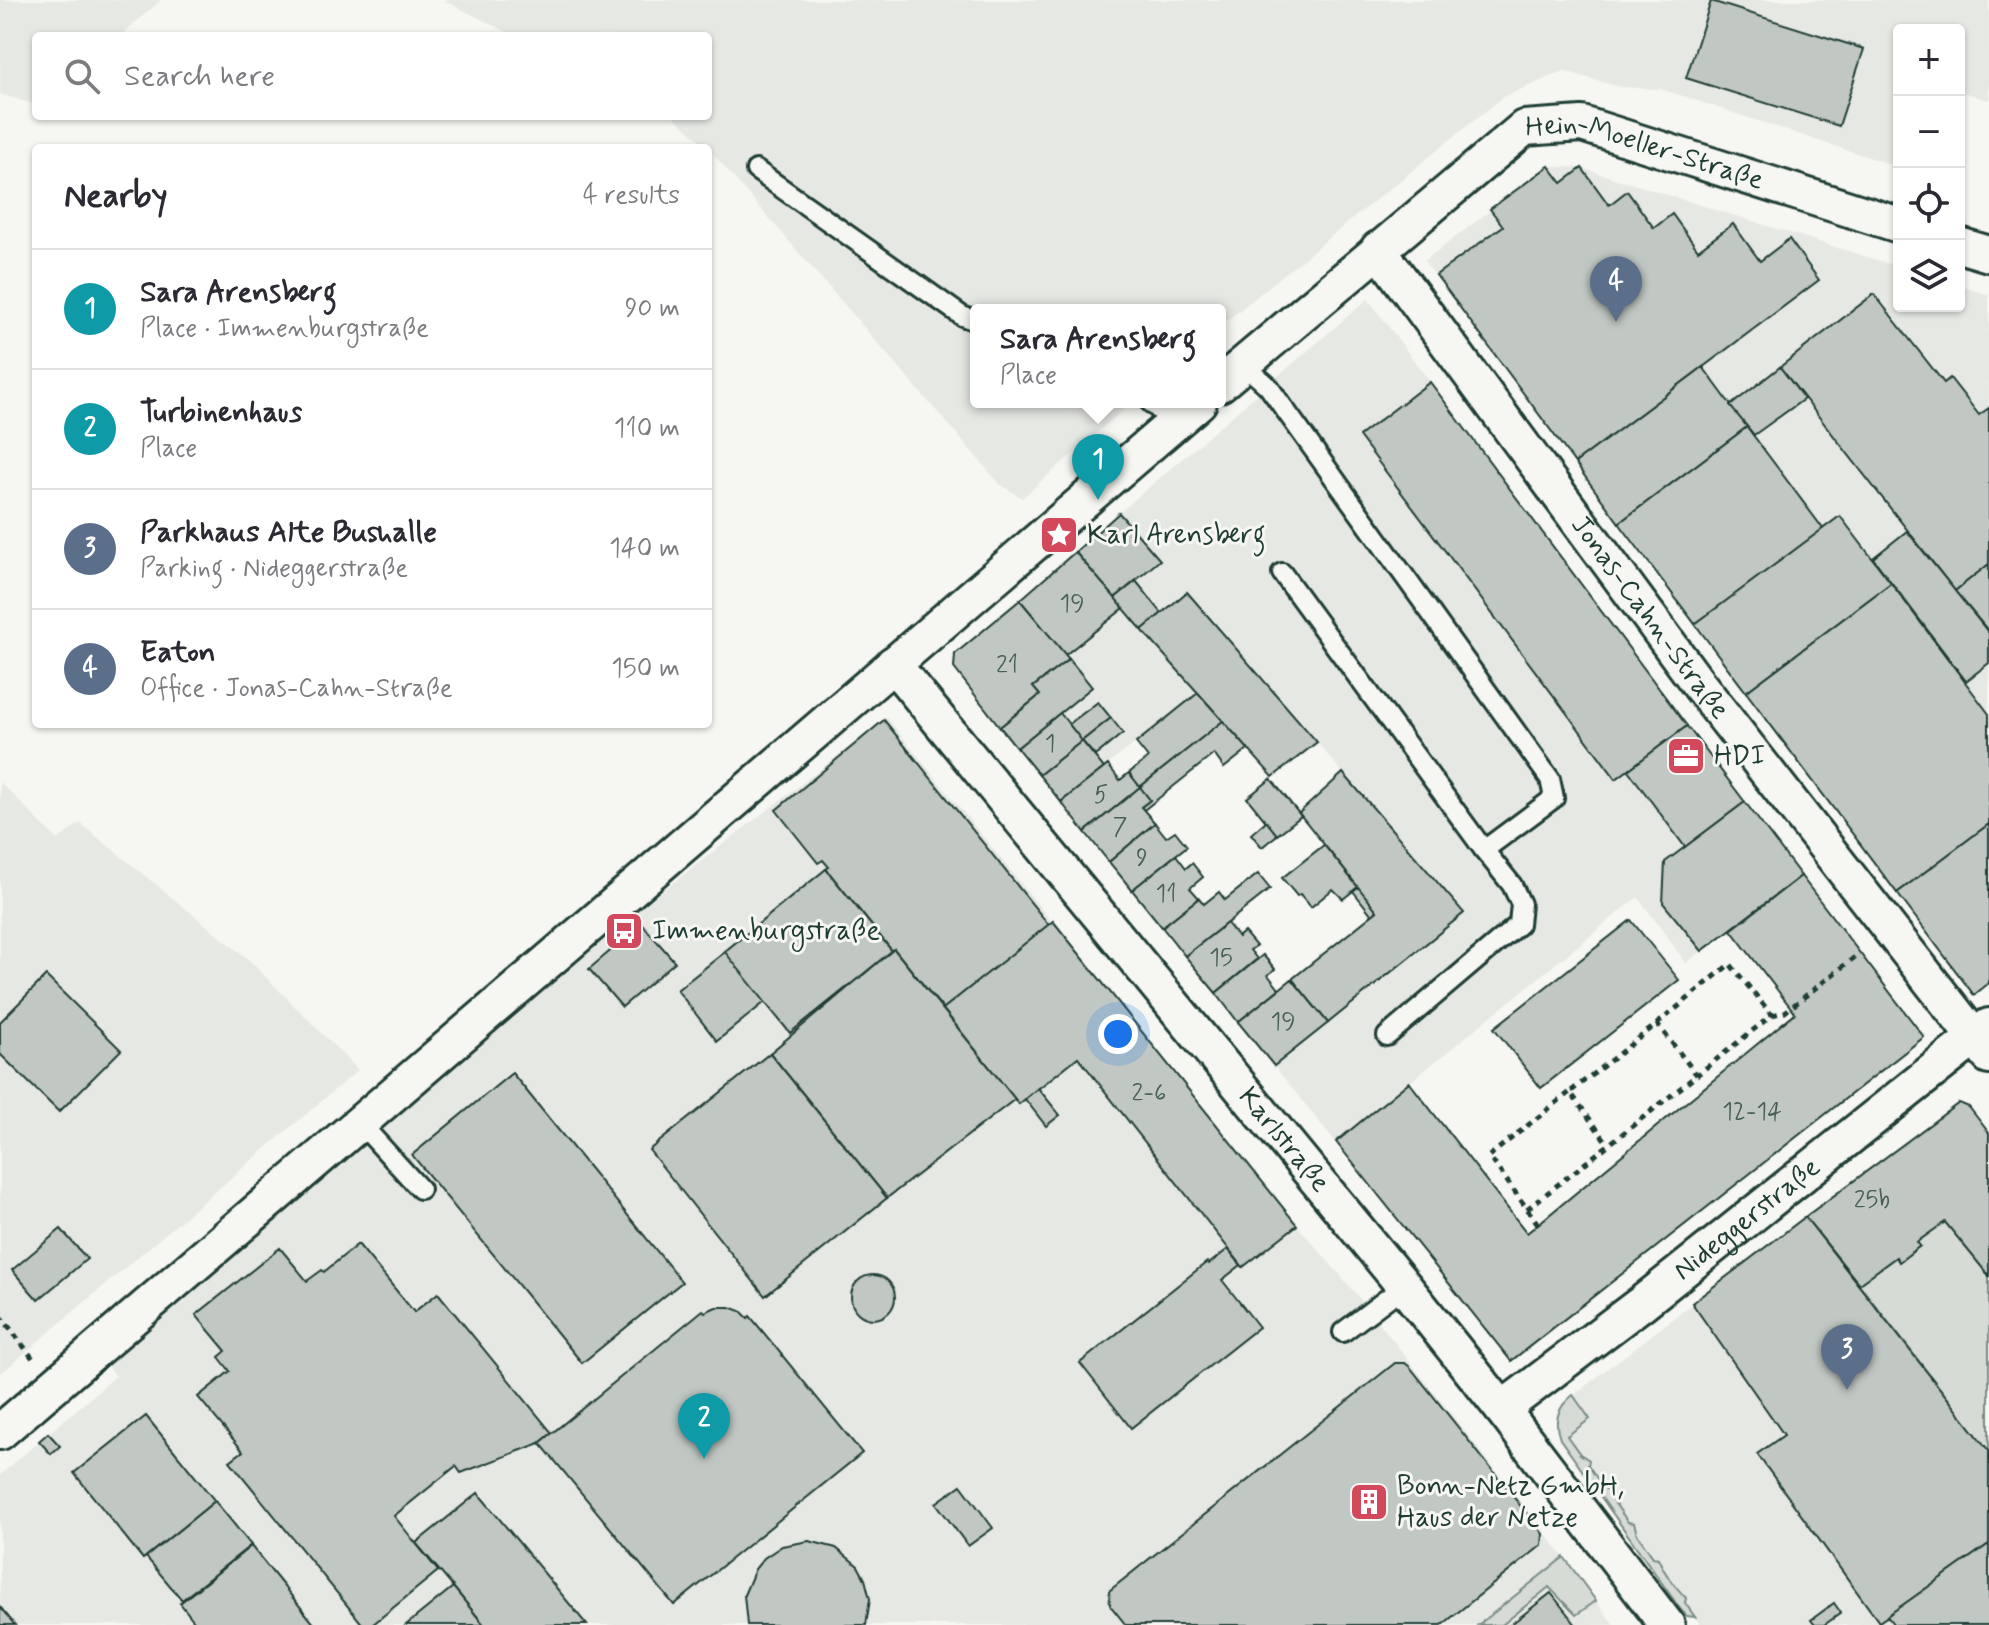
<!DOCTYPE html>
<html lang="en">
<head>
<meta charset="utf-8">
<style>
  :root { --surface:#fff; --page:#f7f7f7; --text:#2b2b33; --muted:#7c7c81; --line:#e1e1e2; --accent:#d1495b }
  body { margin:0; font-family:Mynerve,sans-serif; background:var(--page); color:var(--text) }
  .controls { position:absolute; right:24px; top:24px; display:grid; overflow:hidden; border-radius:8px; box-shadow:0 2px 6px #0004 }
  .controls button { width:72px; height:72px; display:grid; place-items:center; padding:0; border:0; border-bottom:2px solid var(--line); background:var(--surface); color:var(--text); font:40px sans-serif }
  .you { position:absolute; left:1118px; top:1034px; width:28px; height:28px; margin:-20px; border:6px solid #fff; border-radius:50%; background:#1a73e8; box-shadow:0 0 0 12px #1a73e833 }
  .badge { display:grid; place-items:center; width:52px; height:52px; border-radius:50%; background:var(--accent); color:#fff; font-size:26px; font-weight:700 }
  .pin { position:absolute; translate:-50% -66px; filter:drop-shadow(0 2px 4px #0008) }
  .pin::after { content:''; position:absolute; top:42px; width:28px; height:24px; background:inherit; clip-path:polygon(0 0,100% 0,50% 100%) }
  .popup { position:absolute; left:970px; top:304px; width:256px; height:104px; box-sizing:border-box; display:grid; place-content:center; border-radius:8px; background:var(--surface); filter:drop-shadow(0 2px 6px #0005); font-size:26px; white-space:nowrap; color:var(--muted) }
  .popup b { font-size:30px; color:var(--text) }
  .popup::after { content:''; position:absolute; left:50%; top:100%; margin-left:-16px; border:16px solid transparent; border-top-color:var(--surface) }
  .list { margin:0; padding:0; list-style:none }
  h2 { display:flex; justify-content:space-between; align-items:center; height:104px; margin:0; padding:0 32px; font-size:34px }
  h2 small { font-size:26px; font-weight:400; color:var(--muted) }
  .list li { display:grid; grid-template-columns:52px 1fr auto; gap:24px; align-items:center; box-sizing:border-box; height:120px; padding:0 32px; border-top:2px solid var(--line) }
  .list b { display:block; font-size:30px; white-space:nowrap }
  .list p { margin:0; font-size:26px; white-space:nowrap; color:var(--muted) }
  .list em { font-size:26px; font-style:normal; color:var(--muted) }
  .icon { flex:none; width:44px; height:44px; fill:none; stroke:currentColor; stroke-width:2; stroke-linecap:round; stroke-linejoin:round }
  .map { position:relative; flex:none; width:1989px; height:1625px; overflow:hidden }
  .search { position:absolute; background:var(--surface); box-shadow:0 2px 6px #0004; left:32px; top:32px; width:680px; height:88px; display:flex; align-items:center; gap:20px; box-sizing:border-box; padding:0 28px; border-radius:8px; color:var(--muted); font-size:30px }
  .panel { position:absolute; background:var(--surface); box-shadow:0 2px 6px #0004; left:32px; top:144px; width:680px; height:584px; border-radius:8px }
  .map>svg:first-child { display:block }
  .built { fill:#e6e8e4 }
  .green { fill:#d6dbd6; stroke:#7a8c85; stroke-width:2 }
  .building { fill:#c1c8c3; stroke:#1f3d34; stroke-width:2 }
  .lines { fill:none; stroke-linecap:round; stroke-linejoin:round }
  .lane-casing { stroke:#1f3d34; stroke-width:24 }
  .street-casing { stroke:#1f3d34; stroke-width:40 }
  .path { stroke:#1f3d34; stroke-width:5; stroke-dasharray:6 6; stroke-linecap:butt }
  .lane { stroke:#f6f6f2; stroke-width:18 }
  .street { stroke:#f6f6f2; stroke-width:34 }
  .labels { text-anchor:middle; dominant-baseline:central; stroke-width:6; stroke-linejoin:round; paint-order:stroke }
  .number-label { font-size:24px; fill:#486058 }
  .street-label { font-size:28px; fill:#1f3d34; stroke:#f6f6f2 }
  .poi-label { font-size:28px; fill:#1f3d34; stroke:#f6f6f2; text-anchor:start }
</style>
</head>
<body>
<div class="map">
<svg width="1989" height="1625" viewBox="0 0 1989 1625">
  <rect width="100%" height="100%" fill="#f6f6f2"/>
  <filter id="ink" filterUnits="userSpaceOnUse"><feTurbulence type="fractalNoise" baseFrequency=".0125" numOctaves="2"/><feDisplacementMap in="SourceGraphic" scale="16" xChannelSelector="R" yChannelSelector="G"/><feConvolveMatrix kernelMatrix="1 2 1 2 8 2 1 2 1" color-interpolation-filters="sRGB"/></filter>
  <g filter="url(#ink)">
    <g class="built">
      <path d="M0,0H161L120,36H36V105L0,94Z"/>
      <path d="M443,0H1989V100L1959,91V30H1899V167L1661,89L1620,87L1564,71L1503,97L1220,326V310H976V402H1132L1022,498L1001,485L708,148L674,116H708V36H515Z"/>
      <path d="M1549,166L1582,168L1899,267V306H1959V285L1989,295V983L1974,995L1424,261Z"/>
      <path d="M1368,299L1687,726L1629,770L1745,802L1801,876L1686,963L1638,897L1336,1142L1274,1066L1464,913L1187,592L1143,631L1198,693L1061,802L954,668L955,654Z"/>
      <path d="M887,718L1297,1225L1357,1295L1564,1557L1614,1625H0V1475L116,1376L101,1359L512,1007Z"/>
      <path d="M0,782L58,840L80,823L248,959L358,1070L0,1374Z"/>
      <path d="M1805,1217L1989,1451V1625H1701L1695,1617L1687,1616L1681,1610L1560,1439L1556,1422L1562,1404Z"/>
    </g>
    <g class="green">
      <path d="M1945,1222L1989,1276V1451L1859,1284L1896,1257L1900,1261L1920,1246L1917,1242Z"/>
      <path d="M1573,1395L1590,1419L1567,1436L1580,1454L1589,1460L1588,1465L1604,1488L1613,1494L1612,1499L1628,1522L1634,1523L1637,1534L1653,1557L1658,1558C1665,1575 1674,1585 1686,1598L1685,1603L1695,1617L1687,1616L1681,1610L1560,1439C1553,1420 1558,1407 1573,1395Z"/>
      <path d="M1564,1557L1596,1601L1576,1615L1549,1587L1502,1625H1478Z"/>
    </g>
    <g class="building">
      <path d="M1711,1L1864,49L1839,126L1686,78Z"/>
      <path d="M1549,166L1562,183L1582,168L1609,205L1627,191L1654,228L1672,214L1698,250L1733,224L1760,261L1789,239L1819,280L1575,463L1436,275L1503,226L1490,209Z"/>
      <path d="M1874,294L1944,383L1950,378L1979,415L1989,408V564L1955,591L1780,367Z"/>
      <path d="M1703,367L1747,427L1619,523L1575,463Z"/>
      <path d="M1780,367L1804,399L1754,435L1730,406Z"/>
      <path d="M1430,382L1687,726L1616,779L1359,436Z"/>
      <path d="M1747,427L1824,530L1695,624L1619,523Z"/>
      <path d="M1119,513L1160,560L1115,598L1075,552Z"/>
      <path d="M1840,516L1891,583L1746,692L1695,624Z"/>
      <path d="M1907,531L1989,633V663L1966,681L1873,558Z"/>
      <path d="M1075,552L1124,608L1065,655L1020,600Z"/>
      <path d="M1989,564V632L1955,591Z"/>
      <path d="M1136,581L1162,613L1142,630L1115,598Z"/>
      <path d="M1891,583L1989,714V824L1897,893L1746,692Z"/>
      <path d="M1187,592L1317,742L1273,777L1142,630Z"/>
      <path d="M1020,600L1069,659L1033,687L1040,695L1000,727L954,668L955,654Z"/>
      <path d="M1069,659L1092,687L1017,748L1000,727L1040,695L1033,687Z"/>
      <path d="M1198,693L1223,721L1140,787L1129,773L1148,758L1136,743Z"/>
      <path d="M1098,702L1111,718L1082,741L1069,724Z"/>
      <path d="M1060,713L1082,741L1039,775L1017,748Z"/>
      <path d="M1111,718L1123,733L1095,756L1082,741Z"/>
      <path d="M884,720L1049,925L943,1009L894,949L892,951L826,869L829,867L823,860L818,863L776,810Z"/>
      <path d="M1223,721L1248,749L1224,768L1214,754L1144,810L1141,807L1150,800L1140,787Z"/>
      <path d="M1687,726L1745,802L1685,847L1628,770Z"/>
      <path d="M1082,741L1104,768L1061,802L1039,775Z"/>
      <path d="M1108,765L1120,780L1129,773L1140,787L1085,832L1061,802Z"/>
      <path d="M1343,773L1464,913L1328,1023L1292,979L1377,911L1299,813Z"/>
      <path d="M1271,779L1301,816L1277,835L1247,798Z"/>
      <path d="M1140,787L1150,800L1141,807L1155,823L1109,862L1085,832Z"/>
      <path d="M1745,802L1801,876L1702,951L1663,903L1665,862Z"/>
      <path d="M1266,821L1277,835L1262,847L1251,834Z"/>
      <path d="M1155,823L1166,837L1175,831L1187,846L1132,890L1109,862Z"/>
      <path d="M1989,824V983L1974,995L1897,893Z"/>
      <path d="M1324,845L1358,887L1343,899L1333,889L1311,907L1300,894L1297,896L1282,878Z"/>
      <path d="M1176,855L1186,868L1192,863L1203,877L1190,888L1199,898L1162,927L1132,890Z"/>
      <path d="M826,869L892,951L790,1033L724,952Z"/>
      <path d="M1258,874L1270,889L1185,956L1162,927L1199,898L1204,904L1219,892L1225,900Z"/>
      <path d="M1801,876L1924,1037L1511,1361L1336,1142L1409,1082L1527,1233L1795,1013L1731,930Z"/>
      <path d="M1358,887L1377,911L1372,915L1353,891Z"/>
      <path d="M1631,920L1679,980L1541,1088L1494,1028Z"/>
      <path d="M1053,921L1297,1225L1243,1267L1078,1057L1019,1104L943,1009Z"/>
      <path d="M1227,923L1238,937L1244,932L1256,946L1250,950L1257,959L1216,993L1185,956Z"/>
      <path d="M642,924L675,962L622,1007L589,969Z"/>
      <path d="M894,949L1015,1099L887,1198L770,1053Z"/>
      <path d="M725,952L765,1002L717,1041L677,990Z"/>
      <path d="M1263,955L1275,969L1268,975L1279,989L1238,1022L1216,993Z"/>
      <path d="M46,976L121,1050L59,1112L0,1054V1022Z"/>
      <path d="M1292,979L1328,1023L1274,1066L1238,1022Z"/>
      <path d="M770,1053L887,1198L765,1296L649,1150Z"/>
      <path d="M512,1073L682,1282L582,1363L412,1155Z"/>
      <path d="M1038,1088L1060,1115L1046,1126L1025,1099Z"/>
      <path d="M1959,1103L1969,1107L1989,1133V1276L1945,1222L1917,1242L1920,1246L1899,1262L1896,1257L1859,1284L1805,1217Z"/>
      <path d="M1805,1217L1989,1451V1544L1879,1622L1757,1454L1784,1435L1692,1303Z"/>
      <path d="M61,1229L87,1259L38,1300L12,1270Z"/>
      <path d="M358,1244L414,1312L438,1293L552,1433L540,1443L461,1473L456,1466L394,1516L438,1571L372,1625H363L230,1461L243,1451L198,1397L230,1371L219,1357L226,1351L196,1315L280,1248L307,1281L322,1270L324,1272Z"/>
      <path d="M1228,1249L1241,1265L1222,1280L1259,1327L1131,1428L1080,1363L1207,1262L1209,1264Z"/>
      <circle cx="873" cy="1297" r="22"/>
      <path d="M716,1307H730L741,1311L748,1318L750,1316L862,1453L674,1605L540,1443L703,1310L705,1312Z"/>
      <path d="M1395,1363H1405L1410,1367L1543,1534L1542,1545L1442,1625H1126L1110,1605L1109,1591Z"/>
      <path d="M146,1416L215,1501L143,1559L74,1473Z"/>
      <path d="M48,1433L60,1446L51,1454L39,1441Z"/>
      <path d="M961,1485L993,1528L968,1546L936,1503Z"/>
      <path d="M478,1493L587,1625H484L453,1587L416,1543Z"/>
      <path d="M215,1501L251,1545L182,1600L146,1557Z"/>
      <path d="M809,1541L836,1548L858,1566L865,1579L870,1599L866,1625H747L744,1595L755,1569L764,1558L782,1546Z"/>
      <path d="M1989,1544V1625H1894L1887,1616Z"/>
      <path d="M251,1546L315,1625H197L180,1603Z"/>
      <path d="M453,1587L484,1625H406Z"/>
      <path d="M1551,1593L1576,1625H1510Z"/>
      <path d="M1834,1603L1841,1613L1824,1625H1815L1811,1620Z"/>
      <path d="M0,1607L15,1625H0Z"/>
    </g>
    <g class="lines">
      <g class="lane-casing">
        <g id="lane">
          <path d="M756,170L962,316L976,321"/>
          <path d="M1243,364L1268,386L1550,779L1554,798L1484,850L1512,885L1521,904L1519,924L1387,1036"/>
          <path d="M1150,402L1174,423"/>
          <path d="M1282,573L1484,850"/>
          <path d="M360,1123L420,1189"/>
          <path d="M1343,1332L1404,1286"/>
        </g>
      </g>
      <g class="street-casing">
        <g id="street">
          <path d="M1959,245L1989,254"/>
          <path id="s1" d="M1378,249L1700,686L1989,1056"/>
          <path id="s2" d="M1220,384L1524,128L1582,124L1899,225"/>
          <path id="s3" d="M893,664L1404,1286L1502,1409L1667,1625"/>
          <path id="s4" d="M1502,1409L1642,1303L1989,1026"/>
          <path d="M0,1432L1199,402"/>
        </g>
      </g>
      <g class="path">
        <path d="M1772,1015L1785,1012L1860,953"/>
        <path d="M1657,1024L1730,964L1772,1015L1697,1075"/>
        <path d="M1527,1209L1697,1075L1657,1024L1570,1092"/>
        <path d="M1538,1224L1489,1156L1570,1092L1608,1144"/>
        <path d="M0,1315L34,1360"/>
      </g>
      <use href="#lane" class="lane"/>
      <use href="#street" class="street"/>
    </g>
  </g>
  <defs>
    <g id="sight-square" transform="scale(2)"><rect x="-9" y="-9" width="18" height="18" rx="4" fill="#d1495b" stroke="#f6f6f2"/><path d="M0-6L1.8-2.2L6-1.7L2.9 1.2L3.7 5.4L0 3.3L-3.7 5.4L-2.9 1.2L-6-1.7L-1.8-2.2Z" fill="#fff"/></g>
    <g id="office-square" transform="scale(2)"><rect x="-9" y="-9" width="18" height="18" rx="4" fill="#d1495b" stroke="#f6f6f2"/><path d="M-6-3h4V-5.5h4V-3h4V5H-6ZM-1-4.5V-3h2v-1.5ZM-6 0V1H6V0Z" fill="#fff"/></g>
    <g id="bus-square" transform="scale(2)"><rect x="-9" y="-9" width="18" height="18" rx="4" fill="#d1495b" stroke="#f6f6f2"/><path d="M-5-6H5V4H4V6H2V4H-2V6H-4V4H-5ZM-3.5-4V0h7V-4ZM-3.5 1.2v1.5H-2V1.2ZM2 1.2v1.5H3.5V1.2Z" fill="#fff"/></g>
    <g id="building-square" transform="scale(2)"><rect x="-9" y="-9" width="18" height="18" rx="4" fill="#d1495b" stroke="#f6f6f2"/><path d="M-4-6H4V6H1V3H-1V6H-4ZM-2.5-4.3h1.7v1.8h-1.7ZM.8-4.3h1.7v1.8H.8ZM-2.5-1h1.7V.8h-1.7ZM.8-1h1.7V.8H.8Z" fill="#fff"/></g>
  </defs>
  <g fill-rule="evenodd">
    <use href="#sight-square" x="1059" y="535"/>
    <use href="#office-square" x="1686" y="756"/>
    <use href="#bus-square" x="624" y="931"/>
    <use href="#building-square" x="1369" y="1502"/>
  </g>
  <g class="labels">
    <g class="number-label">
      <text x="1072" y="604">19</text>
      <text x="1007" y="665">21</text>
      <text x="1050" y="744">1</text>
      <text x="1101" y="795">5</text>
      <text x="1120" y="827">7</text>
      <text x="1142" y="858">9</text>
      <text x="1166" y="894">11</text>
      <text x="1221" y="958">15</text>
      <text x="1283" y="1022">19</text>
      <text x="1149" y="1093">2-6</text>
      <text x="1752" y="1112">12-14</text>
      <text x="1872" y="1200">25b</text>
    </g>
    <g class="street-label">
      <text stroke="none"><textPath href="#s2" startOffset="522">Hein-Moeller-Straße</textPath></text>
      <text stroke="none"><textPath href="#s1" startOffset="458">Jonas-Cahn-Straße</textPath></text>
      <text stroke="none"><textPath href="#s3" startOffset="616">Karlstraße</textPath></text>
      <text stroke="none"><textPath href="#s4" startOffset="310">Nideggerstraße</textPath></text>
    </g>
    <g class="poi-label">
      <text x="1087" y="535">Karl Arensberg</text>
      <text x="1714" y="756">HDI</text>
      <text x="652" y="931">Immenburgstraße</text>
      <text x="1397" y="1486">Bonn-Netz GmbH,<tspan x="1397" dy="32">Haus der Netze</tspan></text>
    </g>
  </g>
</svg>
<div class="controls">
<button>+</button>
<button>−</button>
<button><svg class="icon" aria-label="locate" viewBox="0 0 24 24"><circle cx="12" cy="12" r="6"/><path d="M12 2v4M12 18v4M2 12h4M18 12h4"/></svg></button>
<button><svg class="icon" aria-label="layers" viewBox="0 0 24 24"><path d="M12 4l9 5-9 5-9-5zM3 14l9 5 9-5"/></svg></button>
</div>
<div class="you"></div>
<div class="pin badge" style="left:1098px;top:500px;background:#0f9aa8">1</div>
<div class="popup"><b>Sara Arensberg</b>Place</div>
<div class="pin badge" style="left:704px;top:1459px;background:#0f9aa8">2</div>
<div class="pin badge" style="left:1847px;top:1390px;background:#5c6f8a">3</div>
<div class="pin badge" style="left:1616px;top:322px;background:#5c6f8a">4</div>
<div class="search"><svg class="icon" aria-label="search" viewBox="0 0 24 24"><circle cx="10" cy="10" r="6"/><path d="M15 15l6 6"/></svg>Search here</div>
<section class="panel">
<h2>Nearby<small>4 results</small></h2>
<ul class="list">
<li><span class="badge" style="background:#0f9aa8">1</span><div><b>Sara Arensberg</b><p>Place · Immenburgstraße</p></div><em>90 m</em></li>
<li><span class="badge" style="background:#0f9aa8">2</span><div><b>Turbinenhaus</b><p>Place</p></div><em>110 m</em></li>
<li><span class="badge" style="background:#5c6f8a">3</span><div><b>Parkhaus Alte Bushalle</b><p>Parking · Nideggerstraße</p></div><em>140 m</em></li>
<li><span class="badge" style="background:#5c6f8a">4</span><div><b>Eaton</b><p>Office · Jonas-Cahn-Straße</p></div><em>150 m</em></li>
</ul>
</section>
</div>
</body>
</html>
